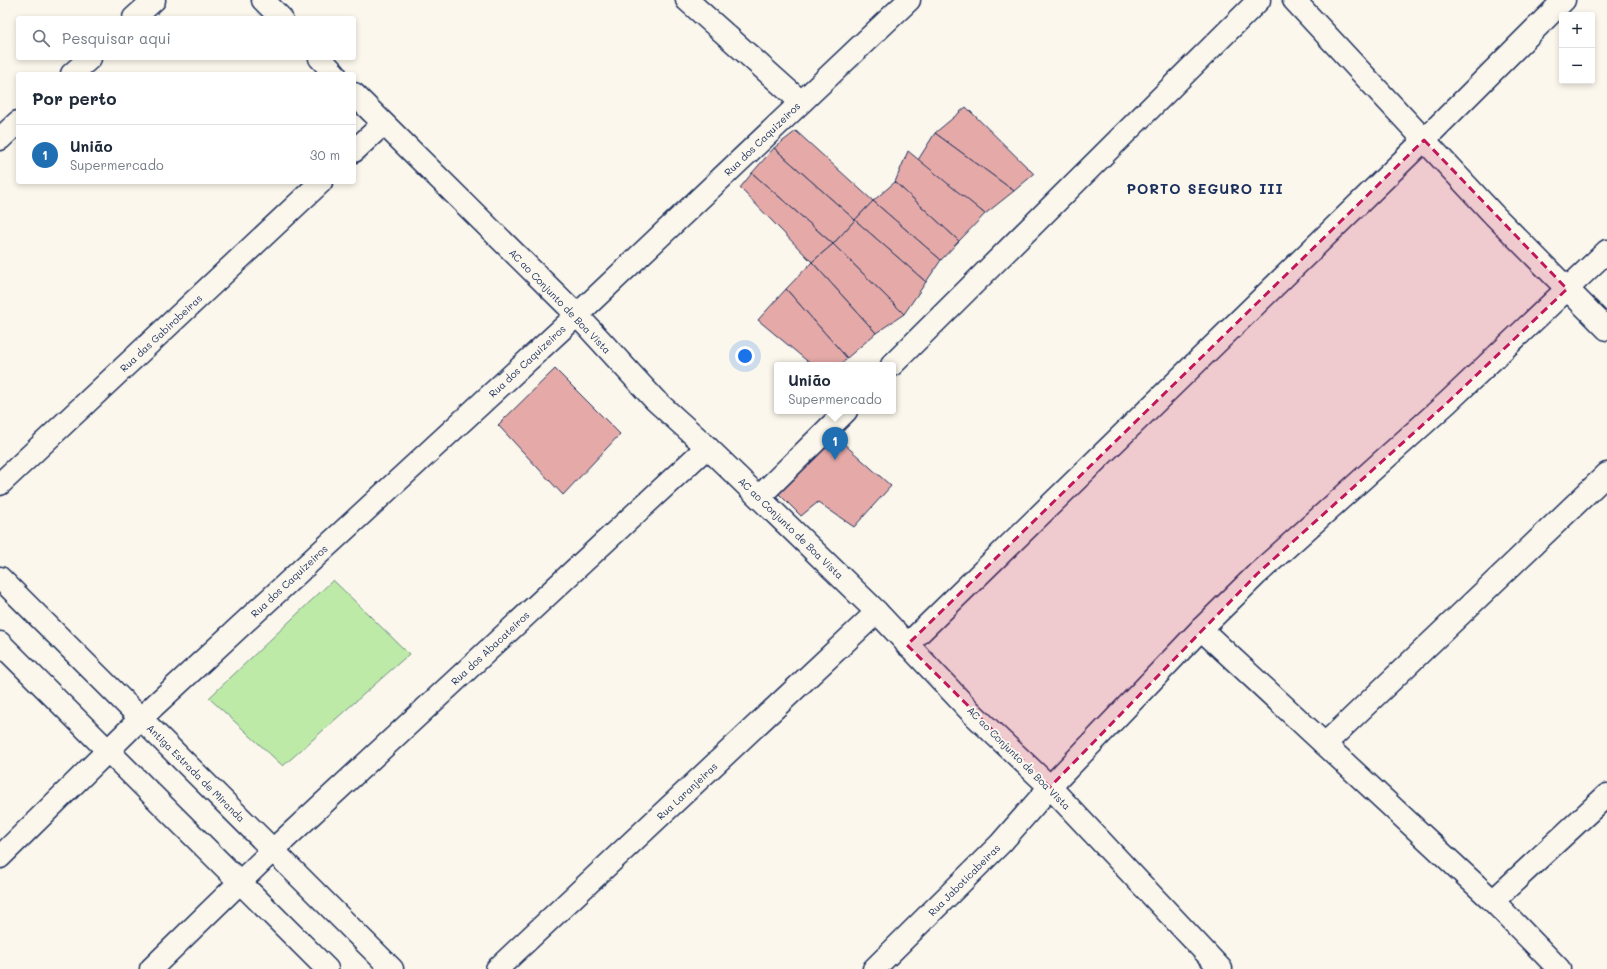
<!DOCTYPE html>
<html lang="pt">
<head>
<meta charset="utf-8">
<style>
  :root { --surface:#fff; --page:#f6f6f7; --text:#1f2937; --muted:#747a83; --line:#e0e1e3; --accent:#1f6fb2 }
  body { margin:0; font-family:Mali,sans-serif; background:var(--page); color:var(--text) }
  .controls { position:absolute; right:12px; top:12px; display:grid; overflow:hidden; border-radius:4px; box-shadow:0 2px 6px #0003 }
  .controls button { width:36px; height:36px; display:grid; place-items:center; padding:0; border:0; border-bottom:1px solid var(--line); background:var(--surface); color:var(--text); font:20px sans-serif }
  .you { position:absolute; left:745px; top:356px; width:14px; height:14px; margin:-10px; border:3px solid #fff; border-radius:50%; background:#1a73e8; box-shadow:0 0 0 6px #1a73e833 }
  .badge { display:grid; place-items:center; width:26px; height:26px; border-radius:50%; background:var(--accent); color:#fff; font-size:13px; font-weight:700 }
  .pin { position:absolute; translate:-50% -33px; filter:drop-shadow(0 1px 2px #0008) }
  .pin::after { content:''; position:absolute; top:21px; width:14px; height:12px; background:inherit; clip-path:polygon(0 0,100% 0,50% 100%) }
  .popup { position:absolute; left:774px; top:362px; width:122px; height:52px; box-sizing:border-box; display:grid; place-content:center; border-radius:4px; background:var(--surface); filter:drop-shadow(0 1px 3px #0005); font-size:13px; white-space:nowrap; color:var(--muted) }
  .popup b { font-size:15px; color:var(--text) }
  .popup::after { content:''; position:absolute; left:50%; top:100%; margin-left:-8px; border:8px solid transparent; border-top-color:var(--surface) }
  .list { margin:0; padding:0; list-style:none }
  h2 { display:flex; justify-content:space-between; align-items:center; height:52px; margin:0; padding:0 16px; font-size:17px }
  h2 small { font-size:13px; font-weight:400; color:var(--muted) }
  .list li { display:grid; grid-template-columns:26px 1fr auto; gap:12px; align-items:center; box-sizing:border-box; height:60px; padding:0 16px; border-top:1px solid var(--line) }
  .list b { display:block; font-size:15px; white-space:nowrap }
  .list p { margin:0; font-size:13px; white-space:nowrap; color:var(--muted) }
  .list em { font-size:13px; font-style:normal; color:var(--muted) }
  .icon { flex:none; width:22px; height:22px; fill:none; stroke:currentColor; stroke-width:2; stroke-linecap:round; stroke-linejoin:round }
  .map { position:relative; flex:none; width:1607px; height:969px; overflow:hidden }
  .search { position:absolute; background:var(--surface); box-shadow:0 2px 6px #0003; left:16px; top:16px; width:340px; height:44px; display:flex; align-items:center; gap:10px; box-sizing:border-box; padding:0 14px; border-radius:4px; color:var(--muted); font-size:15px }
  .panel { position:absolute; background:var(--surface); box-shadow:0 2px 6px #0003; left:16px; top:72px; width:340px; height:112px; border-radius:4px }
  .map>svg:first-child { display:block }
  .green { fill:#beeaa8; stroke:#6c8c83 }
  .building { fill:#e5aaa8; stroke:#1b2f5e }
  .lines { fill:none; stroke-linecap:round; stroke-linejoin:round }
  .street-casing { stroke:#1b2f5e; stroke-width:25 }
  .secondary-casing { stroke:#1b2f5e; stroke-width:25 }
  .street { stroke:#fbf7ec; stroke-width:22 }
  .secondary { stroke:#fbf7ec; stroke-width:22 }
  .marked { fill:#c2185b; fill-opacity:0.2; stroke:#c2185b; stroke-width:3; stroke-dasharray:8 5; stroke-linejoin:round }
  .labels { text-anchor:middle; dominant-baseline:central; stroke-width:4; stroke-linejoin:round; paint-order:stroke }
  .street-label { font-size:10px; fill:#1b2f5e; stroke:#fbf7ec }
  .district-label { font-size:14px; font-weight:bold; letter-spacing:1px; fill:#1b2f5e; stroke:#fbf7ec }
</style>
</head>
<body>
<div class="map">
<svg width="1607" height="969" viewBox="0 0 1607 969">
  <rect width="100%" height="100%" fill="#fbf7ec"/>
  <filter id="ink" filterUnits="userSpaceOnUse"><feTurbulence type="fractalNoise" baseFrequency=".025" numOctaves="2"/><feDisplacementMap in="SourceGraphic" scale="8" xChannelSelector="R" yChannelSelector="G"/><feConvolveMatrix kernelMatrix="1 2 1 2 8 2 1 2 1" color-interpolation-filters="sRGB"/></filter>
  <g filter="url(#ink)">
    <path class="green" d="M333,580L409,654L283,766L209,698Z"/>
    <g class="building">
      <path d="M966,107L1034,174L1014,191L935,133Z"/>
      <path d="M796,131L873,201L855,220L774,148Z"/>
      <path d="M935,133L1014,191L985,214L918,160Z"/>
      <path d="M774,148L855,220L833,244L752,173Z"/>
      <path d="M908,151L985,214L959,241L895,182Z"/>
      <path d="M752,173L833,244L812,262L740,188Z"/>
      <path d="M895,182L959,241L941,260L873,201Z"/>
      <path d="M873,201L941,260L926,282L855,220Z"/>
      <path d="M855,220L926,282L904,314L833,244Z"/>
      <path d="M833,244L904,314L876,333L812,262Z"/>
      <path d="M812,262L876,333L847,358L786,289Z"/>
      <path d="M786,289L847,358L841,365H812L758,320Z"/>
      <path d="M555,369L620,434L563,495L498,425Z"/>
      <path d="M833,434L891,486L854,527L818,502L801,516L777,492Z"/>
    </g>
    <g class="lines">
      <g class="street-casing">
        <g id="street">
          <path d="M263,0L281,18"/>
          <path d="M687,0L801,102"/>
          <path d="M1294,0L1494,215L1607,329"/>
          <path d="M134,18L154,0"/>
          <path d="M320,58L335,74"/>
          <path d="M72,74L90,58"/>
          <path d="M354,94L577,315L655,400L707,447L877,612L973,714L1050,787L1221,969"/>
          <path d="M0,139L18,122"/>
          <path d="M354,151L383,124"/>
          <path d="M892,365L1259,0"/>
          <path d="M0,484L321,182"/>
          <path d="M759,497L846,411"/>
          <path d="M1201,629L1493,901L1559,969"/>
          <path d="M907,645L1424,140L1564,0"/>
          <path d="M1325,744L1607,474"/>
          <path d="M0,857L141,718L577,315L909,0"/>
          <path d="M1493,901L1607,795"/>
          <path d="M151,969L273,850L707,447"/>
          <path d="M497,969L877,612"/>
          <path d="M874,969L1001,843L1050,787L1201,629L1257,574L1448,402L1607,251"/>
        </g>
      </g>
      <g class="secondary-casing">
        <g id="secondary">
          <path d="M0,578L392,969"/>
          <path d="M0,643L327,969"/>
        </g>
      </g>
      <use href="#street" class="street"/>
      <use href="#secondary" class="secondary"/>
    </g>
  </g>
  <path class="marked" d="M1424,140L1567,289L1448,402L1257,574L1050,787L907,645Z"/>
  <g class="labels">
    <g class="street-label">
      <text transform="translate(762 139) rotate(-44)">Rua dos Caquizeiros</text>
      <text transform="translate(560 301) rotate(46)">AC ao Conjunto de Boa Vista</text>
      <text transform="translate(161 333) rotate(-43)">Rua das Gabirobeiras</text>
      <text transform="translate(527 361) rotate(-43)">Rua dos Caquizeiros</text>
      <text transform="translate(791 528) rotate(44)">AC ao Conjunto de Boa Vista</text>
      <text transform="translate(289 581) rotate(-43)">Rua dos Caquizeiros</text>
      <text transform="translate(490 648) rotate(-43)">Rua dos Abacateiros</text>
      <text transform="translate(1019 758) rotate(45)">AC ao Conjunto de Boa Vista</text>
      <text transform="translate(196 773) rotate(45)">Antiga Estrada de Miranda</text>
      <text transform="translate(687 791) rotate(-43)">Rua Laranjeiras</text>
      <text transform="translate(964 880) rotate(-45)">Rua Jaboticabeiras</text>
    </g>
    <g class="district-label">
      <text x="1205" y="188">PORTO SEGURO III</text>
    </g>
  </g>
</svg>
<div class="controls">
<button>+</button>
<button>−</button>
</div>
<div class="you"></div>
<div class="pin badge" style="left:835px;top:460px">1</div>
<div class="popup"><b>União</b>Supermercado</div>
<div class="search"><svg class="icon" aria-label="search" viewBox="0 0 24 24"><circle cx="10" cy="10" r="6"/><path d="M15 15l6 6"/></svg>Pesquisar aqui</div>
<section class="panel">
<h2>Por perto<small></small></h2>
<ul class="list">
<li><span class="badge">1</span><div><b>União</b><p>Supermercado</p></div><em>30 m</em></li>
</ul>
</section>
</div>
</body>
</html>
